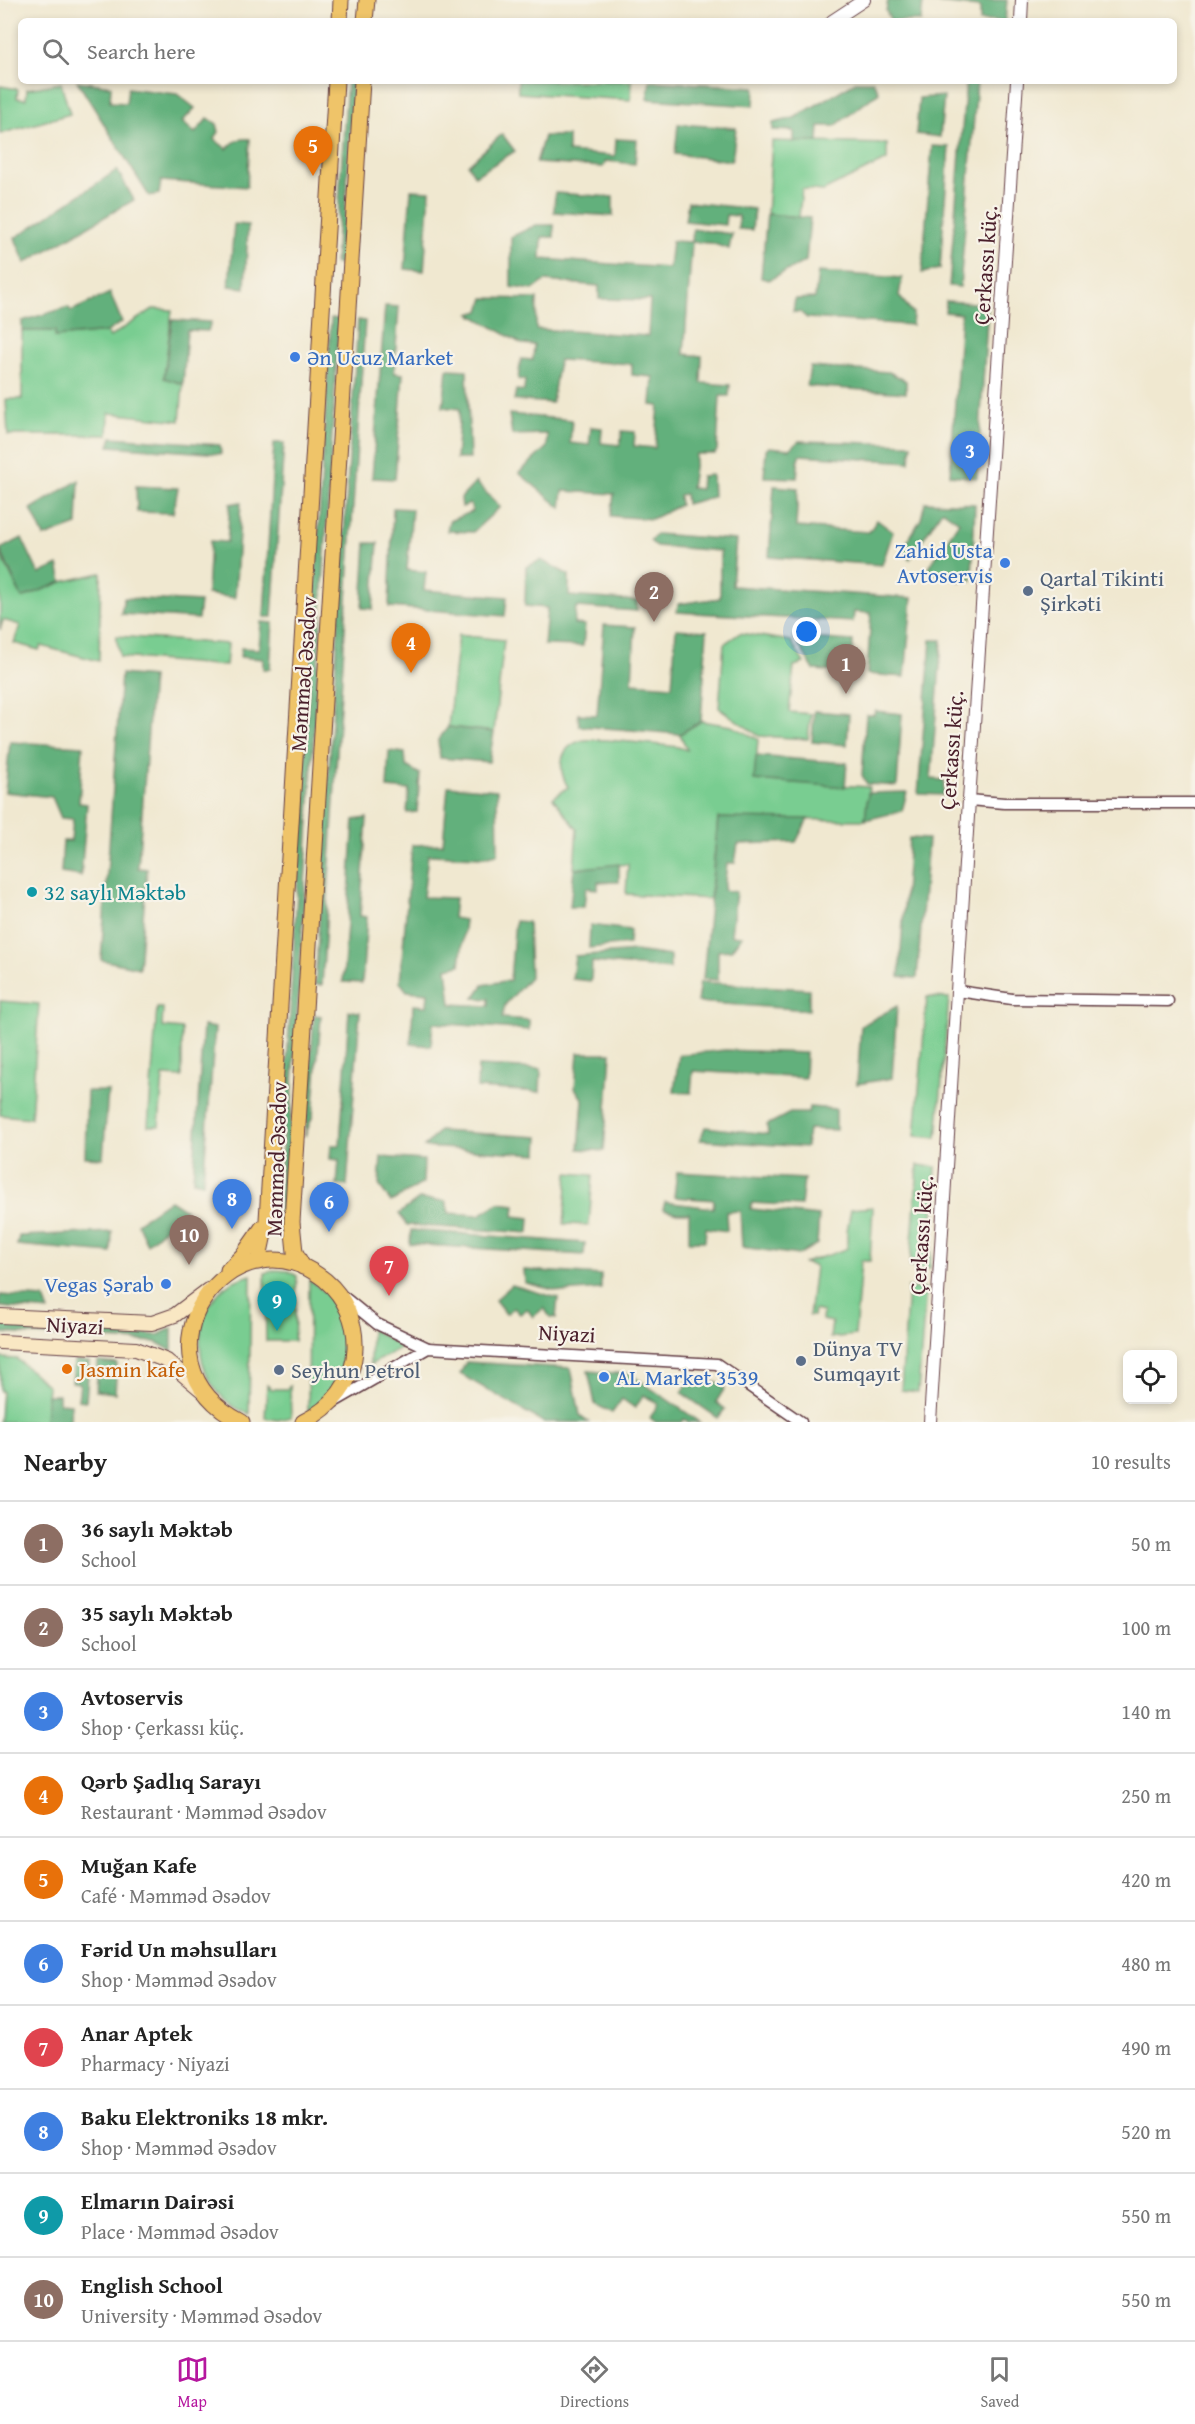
<!DOCTYPE html>
<html lang="en">
<head>
<meta charset="utf-8">
<style>
  :root { --surface:#fff; --page:#f2f2f2; --text:#222; --muted:#767676; --line:#e0e0e0; --accent:#b5179e }
  body { margin:0; font-family:"Gentium Book Plus",serif; background:var(--page); color:var(--text) }
  .controls { position:absolute; right:18px; bottom:18px; display:grid; overflow:hidden; border-radius:9px; box-shadow:0 3px 9px #0003 }
  .controls button { width:54px; height:54px; display:grid; place-items:center; padding:0; border:0; border-bottom:2px solid var(--line); background:var(--surface); color:var(--text); font:30px sans-serif }
  .you { position:absolute; left:807px; top:632px; width:21px; height:21px; margin:-15px; border:4px solid #fff; border-radius:50%; background:#1a73e8; box-shadow:0 0 0 9px #1a73e833 }
  .badge { display:grid; place-items:center; width:39px; height:39px; border-radius:50%; background:var(--accent); color:#fff; font-size:20px; font-weight:700 }
  .pin { position:absolute; translate:-50% -50px; filter:drop-shadow(0 2px 3px #0008) }
  .pin::after { content:''; position:absolute; top:32px; width:21px; height:18px; background:inherit; clip-path:polygon(0 0,100% 0,50% 100%) }
  .list { margin:0; padding:0; list-style:none }
  h2 { display:flex; justify-content:space-between; align-items:center; height:78px; margin:0; padding:0 24px; font-size:26px }
  h2 small { font-size:20px; font-weight:400; color:var(--muted) }
  .list li { display:grid; grid-template-columns:39px 1fr auto; gap:18px; align-items:center; box-sizing:border-box; height:84px; padding:0 24px; border-top:2px solid var(--line) }
  .list b { display:block; font-size:22px; white-space:nowrap }
  .list p { margin:0; font-size:20px; white-space:nowrap; color:var(--muted) }
  .list em { font-size:20px; font-style:normal; color:var(--muted) }
  .icon { flex:none; width:33px; height:33px; fill:none; stroke:currentColor; stroke-width:2; stroke-linecap:round; stroke-linejoin:round }
  .map { position:relative; flex:none; width:1195px; height:1422px; overflow:hidden }
  .search { position:absolute; background:var(--surface); box-shadow:0 3px 9px #0003; left:18px; right:18px; top:18px; height:66px; display:flex; align-items:center; gap:15px; box-sizing:border-box; padding:0 21px; border-radius:9px; color:var(--muted); font-size:22px }
  .sheet { height:918px; background:var(--surface) }
  nav { display:flex; justify-content:space-around; align-items:center; box-sizing:border-box; height:84px; border-top:2px solid var(--line); background:var(--surface); font-size:16px; color:var(--muted) }
  nav a { display:grid; justify-items:center; gap:3px }
  nav .on { color:var(--accent) }
  .map>svg:first-child { display:block }
  .green { fill:#79cd91; stroke:#62765e; stroke-width:1.5 }
  .forest { fill:#62b07b; stroke:#566853; stroke-width:1.5 }
  .lines { fill:none; stroke-linecap:round; stroke-linejoin:round }
  .minor-casing { stroke:#633d44; stroke-width:13 }
  .tertiary-casing { stroke:#633d44; stroke-width:14 }
  .secondary-casing { stroke:#633d44; stroke-width:16 }
  .primary-casing { stroke:#633d44; stroke-width:17 }
  .minor { stroke:#fff; stroke-width:10 }
  .tertiary { stroke:#fff; stroke-width:12 }
  .secondary { stroke:#f9e7c3; stroke-width:14 }
  .primary { stroke:#efc469; stroke-width:15 }
  .shop-dot { fill:#3f7fe0; stroke:#f7f3e8; stroke-width:2 }
  .service-dot { fill:#5c6f8a; stroke:#f7f3e8; stroke-width:2 }
  .culture-dot { fill:#0f9aa8; stroke:#f7f3e8; stroke-width:2 }
  .food-dot { fill:#e8710a; stroke:#f7f3e8; stroke-width:2 }
  .labels { text-anchor:middle; dominant-baseline:central; stroke-width:4.5; stroke-linejoin:round; paint-order:stroke }
  .street-label { font-size:22px; fill:#4a1f2b; stroke:#f7f3e8 }
  .shop-label { font-size:22px; fill:#366cbe; stroke:#f7f3e8; text-anchor:start }
  .service-label { font-size:22px; fill:#4e5e75; stroke:#f7f3e8; text-anchor:start }
  .culture-label { font-size:22px; fill:#0d838f; stroke:#f7f3e8; text-anchor:start }
  .food-label { font-size:22px; fill:#c56008; stroke:#f7f3e8; text-anchor:start }
</style>
</head>
<body>
<div class="map">
<svg width="1195" height="1422" viewBox="0 0 1195 1422">
  <rect width="100%" height="100%" fill="#f7f3e8"/>
  <filter id="ink" filterUnits="userSpaceOnUse"><feTurbulence type="fractalNoise" baseFrequency=".0167" numOctaves="2"/><feDisplacementMap in="SourceGraphic" scale="12" xChannelSelector="R" yChannelSelector="G"/><feConvolveMatrix kernelMatrix="1 2 1 2 8 2 1 2 1" color-interpolation-filters="sRGB"/></filter>
  <filter id="wash" filterUnits="userSpaceOnUse"><feTurbulence type="fractalNoise" baseFrequency=".008" numOctaves="4" result="noise"/><feDisplacementMap in="SourceGraphic" scale="24" xChannelSelector="R" yChannelSelector="G"/><feGaussianBlur stdDeviation="1.35" result="paint"/><feColorMatrix in="noise" values="0 0 0 0 0 0 0 0 0 0 0 0 0 0 0 0 0 1.4 0 .05"/><feComposite in="paint" operator="in"/></filter>
  <g filter="url(#wash)">
    <rect width="100%" height="100%" fill="#f0e8d0"/>
    <g class="green">
      <path d="M518,81H632L631,100L518,93Z"/>
      <path d="M61,83L70,114L0,134V86L18,89L17,98L26,99L27,89Z"/>
      <path d="M772,141L887,144V160L823,191L802,189L799,217L767,214Z"/>
      <path d="M153,309L172,310L164,378L183,384L180,421L109,413L108,435H8L6,399H22V331H55L56,337L107,332L110,337Z"/>
      <path d="M0,553L22,598L62,582L101,573L99,661L41,646L39,650L14,643L20,625L3,620L0,630Z"/>
      <path d="M740,633L791,641L804,663L794,666L789,712L811,714L808,739L759,736L719,708L724,644Z"/>
      <path d="M458,635L504,640L494,732L448,727Z"/>
      <path d="M116,636L228,644L226,666L120,657Z"/>
      <path d="M701,721L732,726L758,739L755,780L869,787L865,820L718,819L710,899L626,894L628,864L574,869L577,829L553,798L568,787C558,771 558,748 580,741C594,736 658,745 678,747L687,750L680,734Z"/>
      <path d="M927,997L949,998L937,1138L915,1136Z"/>
      <path d="M0,1001L39,1004L31,1118L0,1115Z"/>
      <path d="M157,1008H163L162,1027L182,1029V1077L163,1076L159,1126H148Z"/>
      <path d="M918,1165L936,1167L930,1269L910,1267Z"/>
      <path d="M568,1173L593,1175L589,1225L564,1224Z"/>
      <path d="M873,1207L870,1261H861L855,1335L830,1338L832,1322L822,1320L823,1312L814,1310L813,1316H809L815,1266L804,1263C814,1259 841,1252 847,1248V1231L851,1209Z"/>
      <path d="M276,1270L288,1271L297,1276L294,1341H266L265,1273Z"/>
      <path d="M251,1275L249,1414C242,1411 234,1408 229,1403C193,1375 189,1315 226,1286C233,1280 242,1278 251,1275Z"/>
      <path d="M309,1280C318,1286 327,1293 334,1302C361,1337 345,1389 308,1411Z"/>
      <path d="M908,1288L926,1289L918,1392L901,1390Z"/>
      <path d="M371,1329L402,1347L370,1365Z"/>
      <path d="M0,1358L17,1359L48,1386L45,1422H0L2,1391H0Z"/>
      <path d="M267,1385L272,1389H287L290,1386L291,1417L278,1420L265,1418Z"/>
    </g>
    <g class="forest">
      <path d="M888,0H1007L1005,21H980V7L923,2L921,21H891L886,11Z"/>
      <path d="M77,81L111,86L110,102L126,103L128,88L177,94L195,108L182,122L195,133L208,118L217,124L219,132L214,139L227,149C234,141 239,138 250,139L247,187L161,181L159,194L149,196Z"/>
      <path d="M347,81H353L342,265L335,264Z"/>
      <path d="M650,81L755,87L754,106L647,99Z"/>
      <path d="M857,81H873L879,92L835,126H819L818,142H794V131L773,130V123L794,118Z"/>
      <path d="M966,81H977L960,287L949,286Z"/>
      <path d="M944,96L940,137L916,134L919,98Z"/>
      <path d="M678,124L736,128L732,161L675,154Z"/>
      <path d="M502,134L515,151L475,176L468,165Z"/>
      <path d="M544,136H568V152L615,156L616,139L637,140L635,164L606,161L603,167L536,163Z"/>
      <path d="M932,146L949,147L940,269L922,273Z"/>
      <path d="M117,170L134,200L25,263L15,238Z"/>
      <path d="M411,190L430,191L424,271L405,269Z"/>
      <path d="M555,193L613,197V216L554,212Z"/>
      <path d="M688,202L754,209L752,230L738,229L739,216L726,215L725,225L685,221Z"/>
      <path d="M767,214L810,218L806,261L769,280L761,278Z"/>
      <path d="M234,224L248,225L245,288L229,286Z"/>
      <path d="M536,225H554V237H542L541,259L669,268L672,241L692,242L693,229L732,234L729,249L711,243L692,242L684,354L702,356L701,383L730,385L729,396H720L717,450L715,454H696L691,488L700,489L701,476L712,475L713,497L686,504L685,494L679,495L680,505L652,519L611,516L614,494L563,491L561,508L519,473L547,447V434L512,435L509,414L572,420L570,443L589,445L591,427L602,428L601,443L620,445L622,431L635,432L634,446L655,448L659,406L651,405L653,377L632,375V364L559,360L552,403L514,400L516,390L524,391L525,380L518,379L521,359L533,360L534,345L522,344L470,314L480,311L484,298L537,299L536,329L648,336L650,300L599,299V286L545,281L533,290L511,287V237Z"/>
      <path d="M818,272L902,278L899,296L913,313L912,325L807,318L800,312H793L795,299L815,298Z"/>
      <path d="M110,293L122,322L107,332L55,337V331H22V321L68,307L71,311Z"/>
      <path d="M946,301L988,304L977,478L950,475L961,314L945,312Z"/>
      <path d="M385,306L399,307L394,373L403,374L395,479L372,478Z"/>
      <path d="M331,318L339,319L284,1232L277,1231Z"/>
      <path d="M172,320L211,322L208,331L187,330L183,384L164,378Z"/>
      <path d="M358,320L365,321L322,985H315Z"/>
      <path d="M810,367L889,372L906,381V393L807,386Z"/>
      <path d="M447,369L467,370L470,459H456L460,409L443,407Z"/>
      <path d="M112,437L220,445L221,454L109,446Z"/>
      <path d="M799,441L912,444L910,462L799,455L797,478L764,477L766,450L769,447L790,449Z"/>
      <path d="M274,443H284L272,617H264Z"/>
      <path d="M79,480L77,525L44,537L31,509Z"/>
      <path d="M476,482L500,507L473,532L447,531L449,521L473,511L470,504L462,507L461,498Z"/>
      <path d="M136,486L178,488L173,513L137,512Z"/>
      <path d="M774,486L798,488L796,527L869,532L877,520L893,532L882,565L769,557Z"/>
      <path d="M241,502L235,598L207,594L210,541L227,542L230,504Z"/>
      <path d="M925,502L975,504L972,580L959,581L927,570L959,522L942,510L910,559L901,552L921,519Z"/>
      <path d="M393,508L412,509L407,570L426,572L424,590L507,597L505,616L389,607Z"/>
      <path d="M656,534L736,540L732,586L912,598L905,677L867,674L871,613L854,612L853,622L677,612L678,604L720,598V551L656,546L650,541Z"/>
      <path d="M22,538L39,574L58,565L62,582L22,598L0,549Z"/>
      <path d="M366,543H378L373,609L362,608Z"/>
      <path d="M541,560L569,575V596L637,601V611L576,607L574,624L585,625L583,646L544,645L547,608L525,606L526,567Z"/>
      <path d="M124,598L200,602L198,619L121,614Z"/>
      <path d="M261,622L273,623L270,669H263V659L240,657L241,648L259,649Z"/>
      <path d="M604,625L635,627L632,683L672,686L676,629L707,631L701,721L680,734L579,726L578,714L597,715Z"/>
      <path d="M794,637L853,641L851,673L814,670Z"/>
      <path d="M931,640H942L931,779L944,780L943,795L918,794Z"/>
      <path d="M121,674L152,677L138,868L147,869L139,968L101,960Z"/>
      <path d="M814,711L849,714L847,745L812,742Z"/>
      <path d="M875,711L902,714L897,786L867,784L862,775L866,715H874Z"/>
      <path d="M448,727L494,732L489,762L440,758L438,740Z"/>
      <path d="M10,742L83,746L79,803L87,804L81,876L61,873L63,841H71L73,819L61,818L52,797L5,792Z"/>
      <path d="M389,751L405,753L406,766L420,774L417,812L407,813L409,790L387,788Z"/>
      <path d="M756,756L847,763L845,787L754,780Z"/>
      <path d="M448,786L497,790L498,854L483,857L428,855L423,897L455,898L453,918L465,920L460,965L447,968L451,1004L489,1006V999L474,998L483,985L510,980L515,921L528,922L530,977L505,1005L502,1018L529,1020V1030L433,1023L431,1046L411,1044L413,1005L427,1006L428,993L407,991L400,982L412,845L443,844Z"/>
      <path d="M907,792L902,811L865,820L868,793Z"/>
      <path d="M367,818L360,916L367,917L362,983L343,982L354,820Z"/>
      <path d="M718,818L808,819L796,842L738,844L735,863H727L724,890L736,892L731,935L742,936L731,950L718,951V980L703,979Z"/>
      <path d="M909,838L928,839L917,978L899,977Z"/>
      <path d="M619,864V882H598V889L586,888L584,907H570L574,869Z"/>
      <path d="M590,925L630,930L629,944L589,948Z"/>
      <path d="M635,951L670,956V969L592,962L591,981L572,979L575,956Z"/>
      <path d="M700,982L809,989V1010L697,1002Z"/>
      <path d="M897,1006L892,1078L857,1084L861,1026Z"/>
      <path d="M349,1011L360,1012L347,1186L337,1185L339,1160L330,1159L331,1145H340Z"/>
      <path d="M314,1015L321,1016L313,1115L305,1136Z"/>
      <path d="M203,1026L215,1028L203,1183L193,1181Z"/>
      <path d="M725,1050L806,1053L805,1078L693,1071L691,1093L674,1092L679,1055Z"/>
      <path d="M578,1053H611L604,1151L579,1149L583,1100L575,1088Z"/>
      <path d="M478,1066L541,1069L540,1092L477,1088Z"/>
      <path d="M87,1091H108L103,1158L85,1157Z"/>
      <path d="M809,1107L836,1109V1130L808,1129L806,1147L700,1140L705,1127L768,1134L767,1125L790,1113H808Z"/>
      <path d="M439,1131L539,1137L538,1154L424,1147Z"/>
      <path d="M381,1157L424,1160L423,1183L391,1202L379,1185Z"/>
      <path d="M677,1172L804,1179L801,1206L752,1203L751,1209L819,1216L817,1244L798,1255L742,1247L740,1211L726,1212L727,1231L706,1228L705,1241H689V1213H677L663,1209L665,1202L713,1208L714,1200L674,1197Z"/>
      <path d="M419,1199L446,1201L449,1213L479,1215L499,1203L515,1205L514,1216L530,1218L529,1233L407,1225L399,1214Z"/>
      <path d="M170,1200L186,1210L147,1244L137,1223Z"/>
      <path d="M411,1230L585,1243L584,1255L410,1244Z"/>
      <path d="M112,1232L111,1253L17,1245L19,1236Z"/>
      <path d="M524,1270L601,1275V1289L562,1292L525,1283Z"/>
      <path d="M512,1285L558,1298L556,1318L550,1317L544,1308L533,1317L527,1309L520,1314L514,1308L506,1314L495,1300Z"/>
      <path d="M0,1295L44,1298L49,1311L0,1307Z"/>
      <path d="M0,1324L158,1335L172,1328V1351L156,1342L0,1333Z"/>
      <path d="M74,1361L89,1362L86,1401L78,1400L80,1383L72,1382Z"/>
      <path d="M98,1362L117,1364L115,1393L96,1391Z"/>
      <path d="M466,1362L571,1368L580,1415L589,1422H543L460,1374Z"/>
      <path d="M588,1371L630,1374L700,1422H689L684,1419L682,1422H656L650,1418L658,1404L644,1395L635,1408L622,1399L612,1413L595,1404Z"/>
      <path d="M690,1379L716,1382L725,1388L716,1402L725,1409L718,1418L682,1393Z"/>
      <path d="M47,1395H59V1403L71,1404L70,1422H45Z"/>
    </g>
  </g>
  <g filter="url(#ink)">
    <g class="lines">
      <g class="minor-casing">
        <g id="minor">
          <path d="M969,800L1004,803H1195"/>
          <path d="M958,991L1012,999L1168,1001"/>
          <path d="M344,1297L377,1324L428,1348"/>
          <path d="M336,1401L428,1348L717,1364L801,1422"/>
        </g>
      </g>
      <g class="tertiary-casing">
        <g id="tertiary">
          <path d="M832,21L864,0"/>
          <path d="M1021,21L1022,0"/>
          <path d="M930,1422L969,800L1017,81"/>
        </g>
      </g>
      <g class="secondary-casing">
        <g id="secondary">
          <path d="M0,1316L152,1323L175,1315L208,1290"/>
          <path d="M0,1342L136,1349L167,1361L205,1393"/>
        </g>
      </g>
      <g class="primary-casing">
        <g id="primary">
          <path d="M340,21L341,0"/>
          <path d="M365,21L367,0"/>
          <path d="M258,1262L267,1220L336,81"/>
          <path d="M303,1267L295,1252L292,1222L362,81"/>
          <path d="M228,1270L243,1255L262,1228"/>
          <path d="M242,1422C122,1361 232,1205 325,1280C345,1297 356,1322 355,1348C354,1382 332,1408 303,1422"/>
        </g>
      </g>
      <use href="#minor" class="minor"/>
      <use href="#tertiary" class="tertiary"/>
      <use href="#secondary" class="secondary"/>
      <use href="#primary" class="primary"/>
    </g>
  </g>
  <g class="shop-dot">
    <circle cx="295" cy="357" r="6"/>
    <circle cx="1005" cy="563" r="6"/>
    <circle cx="166" cy="1284" r="6"/>
    <circle cx="604" cy="1377" r="6"/>
  </g>
  <g class="service-dot">
    <circle cx="1028" cy="591" r="6"/>
    <circle cx="801" cy="1361" r="6"/>
    <circle cx="279" cy="1370" r="6"/>
  </g>
  <circle class="culture-dot" cx="32" cy="892" r="6"/>
  <circle class="food-dot" cx="67" cy="1369" r="6"/>
  <g class="labels">
    <g class="street-label">
      <text transform="translate(985 265) rotate(-86)">Çerkassı küç.</text>
      <text transform="translate(303 674) rotate(-86)">Məmməd Əsədov</text>
      <text transform="translate(951 750) rotate(-86)">Çerkassı küç.</text>
      <text transform="translate(276 1159) rotate(-88)">Məmməd Əsədov</text>
      <text transform="translate(921 1235) rotate(-86)">Çerkassı küç.</text>
      <text transform="translate(75 1325) rotate(3)">Niyazi</text>
      <text transform="translate(567 1333) rotate(3)">Niyazi</text>
    </g>
    <g class="shop-label">
      <text x="307" y="357">Ən Ucuz Market</text>
      <text x="993" y="550" text-anchor="end">Zahid Usta<tspan x="993" dy="25">Avtoservis</tspan></text>
      <text x="154" y="1284" text-anchor="end">Vegas Şərab</text>
      <text x="616" y="1377">AL Market 3539</text>
    </g>
    <g class="service-label">
      <text x="1040" y="578">Qartal Tikinti<tspan x="1040" dy="25">Şirkәti</tspan></text>
      <text x="813" y="1348">Dünya TV<tspan x="813" dy="25">Sumqayıt</tspan></text>
      <text x="291" y="1370">Seyhun Petrol</text>
    </g>
    <g class="culture-label">
      <text x="44" y="892">32 saylı Məktəb</text>
    </g>
    <g class="food-label">
      <text x="79" y="1369">Jasmin kafe</text>
    </g>
  </g>
</svg>
<div class="controls">
<button><svg class="icon" aria-label="locate" viewBox="0 0 24 24"><circle cx="12" cy="12" r="6"/><path d="M12 2v4M12 18v4M2 12h4M18 12h4"/></svg></button>
</div>
<div class="you"></div>
<div class="pin badge" style="left:846px;top:694px;background:#8d6e63">1</div>
<div class="pin badge" style="left:654px;top:622px;background:#8d6e63">2</div>
<div class="pin badge" style="left:970px;top:481px;background:#3f7fe0">3</div>
<div class="pin badge" style="left:411px;top:673px;background:#e8710a">4</div>
<div class="pin badge" style="left:313px;top:176px;background:#e8710a">5</div>
<div class="pin badge" style="left:329px;top:1232px;background:#3f7fe0">6</div>
<div class="pin badge" style="left:389px;top:1296px;background:#e0444e">7</div>
<div class="pin badge" style="left:232px;top:1229px;background:#3f7fe0">8</div>
<div class="pin badge" style="left:277px;top:1331px;background:#0f9aa8">9</div>
<div class="pin badge" style="left:189px;top:1265px;background:#8d6e63">10</div>
<div class="search"><svg class="icon" aria-label="search" viewBox="0 0 24 24"><circle cx="10" cy="10" r="6"/><path d="M15 15l6 6"/></svg>Search here</div>
</div>
<section class="sheet">
<h2>Nearby<small>10 results</small></h2>
<ul class="list">
<li><span class="badge" style="background:#8d6e63">1</span><div><b>36 saylı Məktəb</b><p>School</p></div><em>50 m</em></li>
<li><span class="badge" style="background:#8d6e63">2</span><div><b>35 saylı Məktəb</b><p>School</p></div><em>100 m</em></li>
<li><span class="badge" style="background:#3f7fe0">3</span><div><b>Avtoservis</b><p>Shop · Çerkassı küç.</p></div><em>140 m</em></li>
<li><span class="badge" style="background:#e8710a">4</span><div><b>Qәrb Şadlıq Sarayı</b><p>Restaurant · Məmməd Əsədov</p></div><em>250 m</em></li>
<li><span class="badge" style="background:#e8710a">5</span><div><b>Muğan Kafe</b><p>Café · Məmməd Əsədov</p></div><em>420 m</em></li>
<li><span class="badge" style="background:#3f7fe0">6</span><div><b>Fərid Un məhsulları</b><p>Shop · Məmməd Əsədov</p></div><em>480 m</em></li>
<li><span class="badge" style="background:#e0444e">7</span><div><b>Anar Aptek</b><p>Pharmacy · Niyazi</p></div><em>490 m</em></li>
<li><span class="badge" style="background:#3f7fe0">8</span><div><b>Baku Elektroniks 18 mkr.</b><p>Shop · Məmməd Əsədov</p></div><em>520 m</em></li>
<li><span class="badge" style="background:#0f9aa8">9</span><div><b>Elmarın Dairəsi</b><p>Place · Məmməd Əsədov</p></div><em>550 m</em></li>
<li><span class="badge" style="background:#8d6e63">10</span><div><b>English School</b><p>University · Məmməd Əsədov</p></div><em>550 m</em></li>
</ul>
</section>
<nav>
<a class="on"><svg class="icon" aria-label="map" viewBox="0 0 24 24"><path d="M3 6l6-2 6 2 6-2v14l-6 2-6-2-6 2zM9 4v14M15 6v14"/></svg>Map</a>
<a><svg class="icon" aria-label="directions" viewBox="0 0 24 24"><path d="M12 3l9 9-9 9-9-9zM9 14v-3h6M13 9l2 2-2 2"/></svg>Directions</a>
<a><svg class="icon" aria-label="saved" viewBox="0 0 24 24"><path d="M7 4h10v16l-5-4-5 4z"/></svg>Saved</a>
</nav>
</body>
</html>
